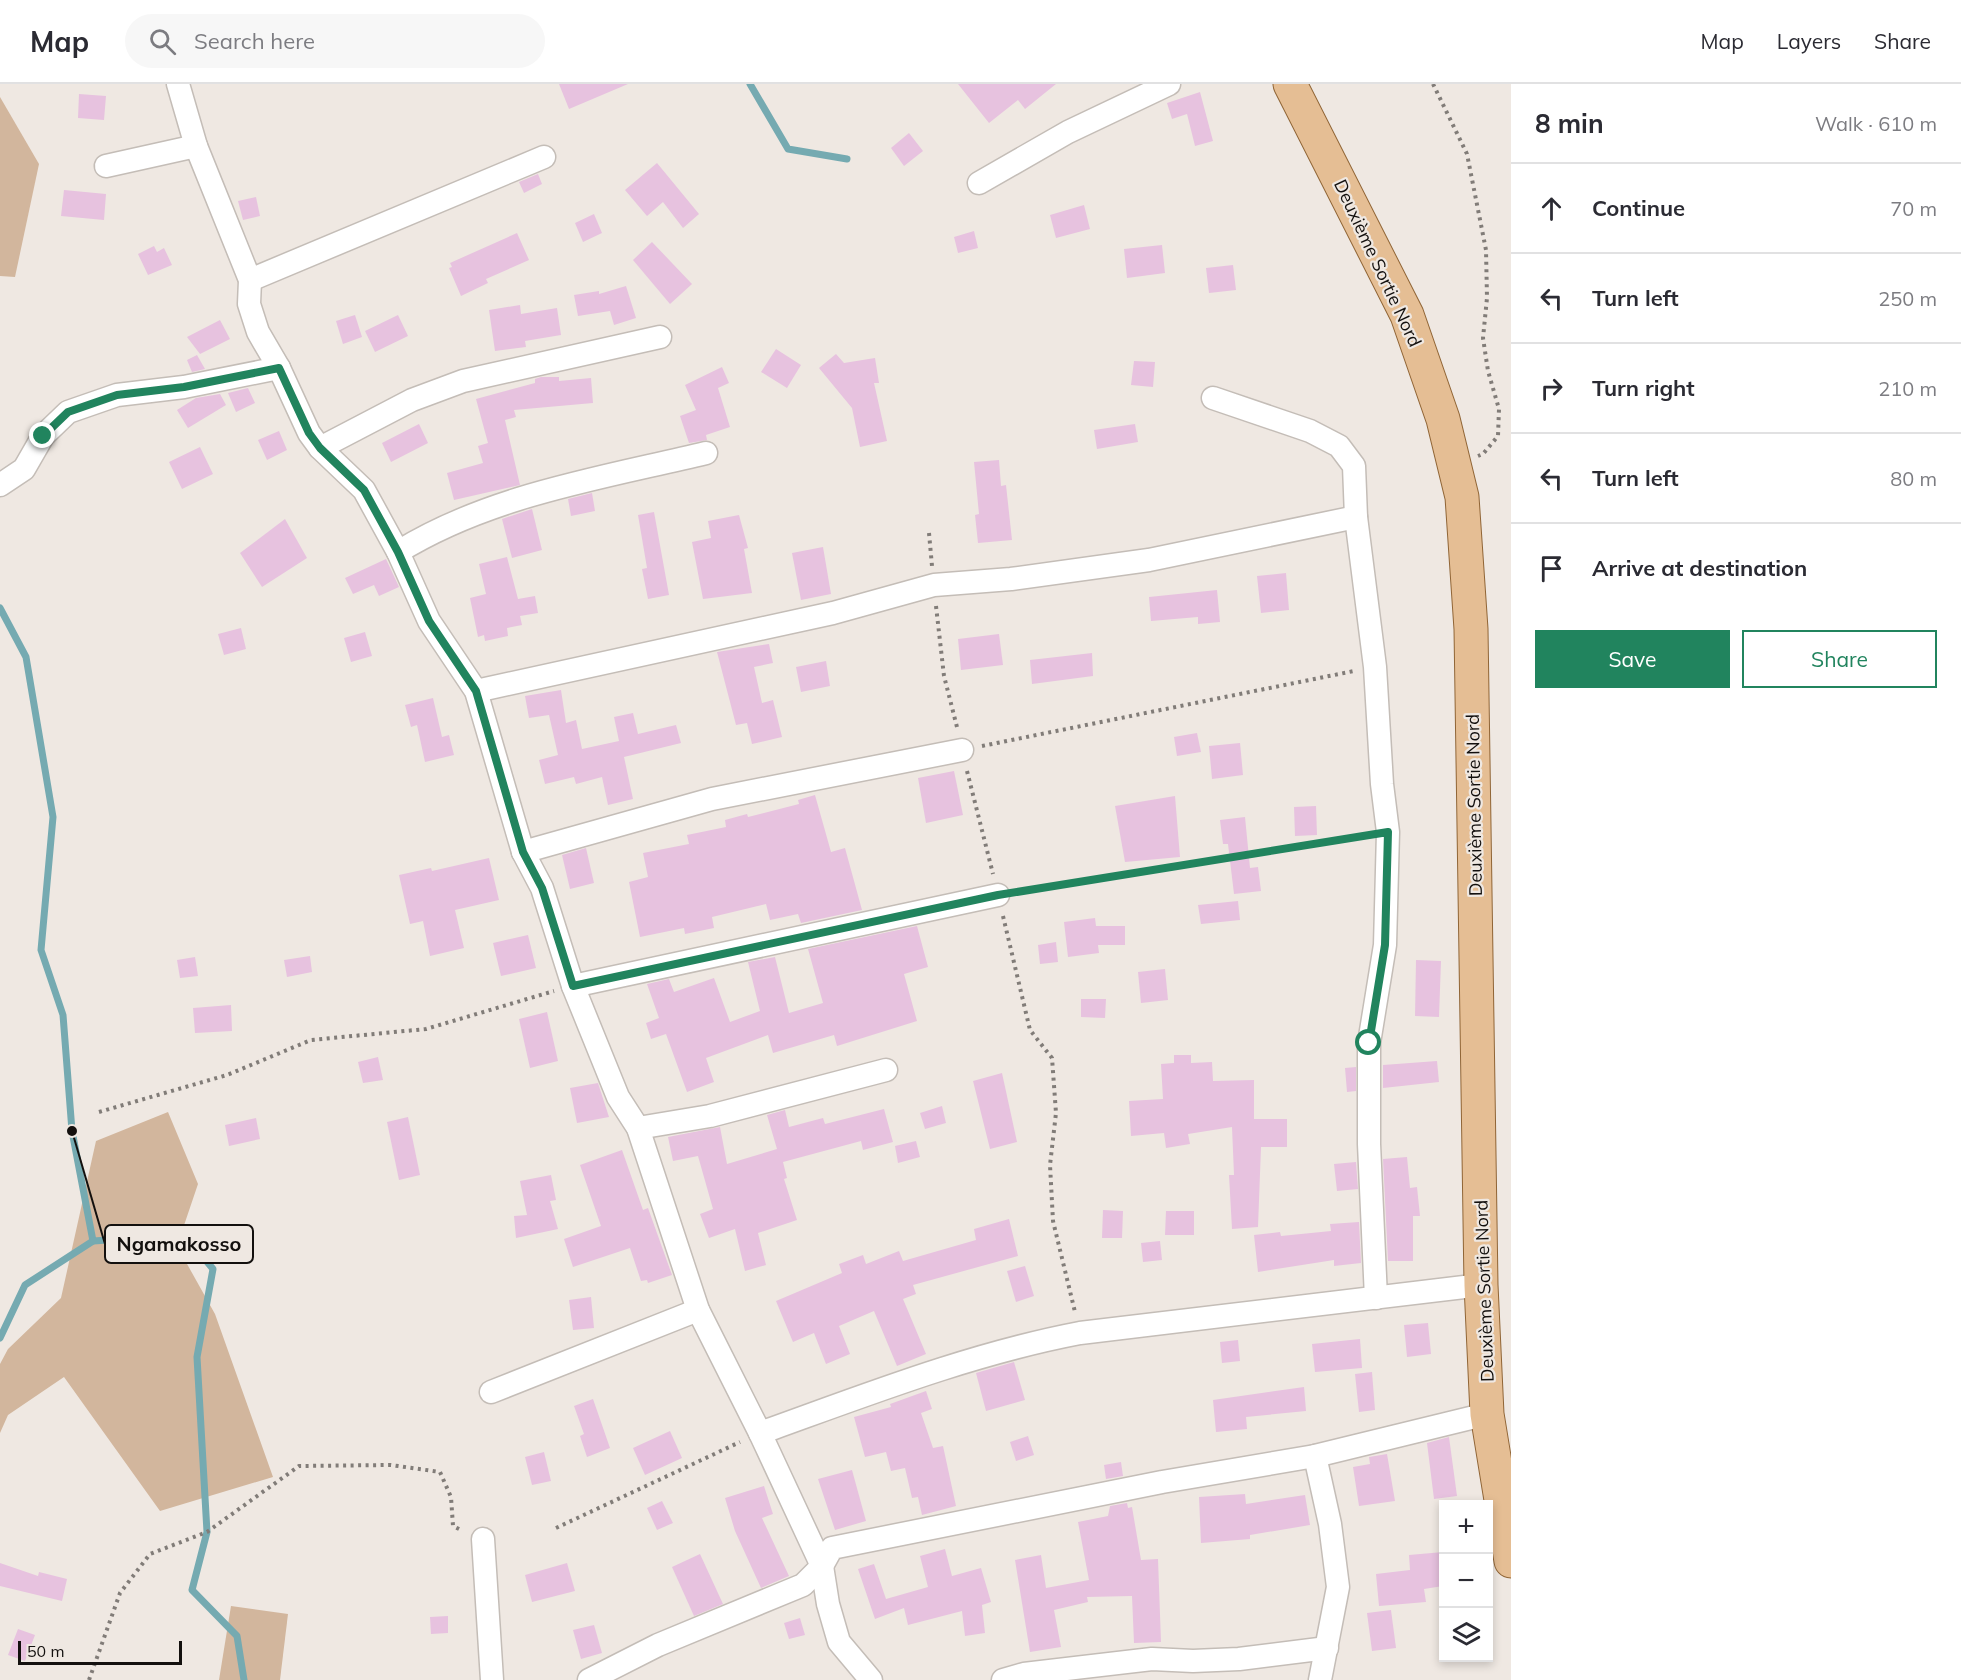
<!DOCTYPE html>
<html lang="en">
<head>
<meta charset="utf-8">
<style>
  :root { --surface:#fff; --page:#f7f7f7; --text:#2b2b33; --muted:#7c7c81; --line:#e1e1e2; --accent:#21845e }
  body { margin:0; font-family:Mulish,sans-serif; background:var(--page); color:var(--text) }
  .controls { position:absolute; right:18px; bottom:18px; display:grid; overflow:hidden; border-radius:0px; box-shadow:0 3px 9px #0003 }
  .controls button { width:54px; height:54px; display:grid; place-items:center; padding:0; border:0; border-bottom:2px solid var(--line); background:var(--surface); color:var(--text); font:30px sans-serif }
  .scale { position:absolute; left:18px; bottom:15px; width:164px; box-sizing:border-box; padding-left:6px; border:3px solid #13100e; border-top:0; font-size:16px; line-height:21px; white-space:nowrap; color:#13100e; -webkit-text-stroke:4px #efe8e2; paint-order:stroke }
  .stop { position:absolute; width:18px; height:18px; margin:-14px; border:4px solid #21845e; border-radius:50%; background:#fff }
  .stop.end { background:#21845e; border-color:#fff; box-shadow:0 2px 6px #0008 }
  .list { margin:0; padding:0; list-style:none }
  h2 { display:flex; justify-content:space-between; align-items:center; height:78px; margin:0; padding:0 24px; font-size:26px }
  h2 small { font-size:20px; font-weight:400; color:var(--muted) }
  .list li { display:grid; grid-template-columns:39px 1fr auto; gap:18px; align-items:center; box-sizing:border-box; height:90px; padding:0 24px; border-top:2px solid var(--line) }
  .list b { display:block; font-size:22px; white-space:nowrap }
  .list em { font-size:20px; font-style:normal; color:var(--muted) }
  .actions { display:flex; gap:12px; padding:18px 24px }
  .actions a { flex:1; padding:14px 0; border:2px solid var(--accent); border-radius:0px; text-align:center; font-size:21px; color:var(--accent) }
  .actions .main { background:var(--accent); color:#fff }
  .icon { flex:none; width:33px; height:33px; fill:none; stroke:currentColor; stroke-width:2; stroke-linecap:round; stroke-linejoin:round }
  .map { position:relative; flex:none; width:1511px; height:1596px; overflow:hidden }
  header { display:flex; align-items:center; gap:36px; box-sizing:border-box; height:84px; padding:0 30px; background:var(--surface); border-bottom:2px solid var(--line) }
  header strong { font-size:28px }
  nav { display:flex; gap:33px; margin-inline-start:auto; font-size:21px }
  .search { width:420px; height:54px; background:var(--page); display:flex; align-items:center; gap:15px; box-sizing:border-box; padding:0 21px; border-radius:33px; color:var(--muted); font-size:22px }
  main { display:flex }
  aside { flex:1; background:var(--surface) }
  .map>svg:first-child { display:block }
  .green { fill:#d2b69d }
  .lines { fill:none; stroke-linecap:round; stroke-linejoin:round }
  .stream { stroke:#75aab1; stroke-width:7 }
  .building { fill:#e7c2df }
  .minor-casing { stroke:#c4bdb7; stroke-width:25 }
  .primary-casing { stroke:#906536; stroke-width:35 }
  .path { stroke:#817c78; stroke-width:4; stroke-dasharray:3 4.5; stroke-linecap:butt }
  .minor { stroke:#fff; stroke-width:22 }
  .primary { stroke:#e5be94; stroke-width:33 }
  .route { stroke:#21845e; stroke-width:8 }
  .labels { text-anchor:middle; dominant-baseline:central; stroke-width:4.5; stroke-linejoin:round; paint-order:stroke }
  .street-label { font-size:18px; fill:#13100e; stroke:#efe8e2 }
  .leader { fill:none; stroke:#13100e; stroke-width:2 }
  .callout-dot { fill:#13100e; stroke:#efe8e2; stroke-width:2 }
  .callout { fill:#efe8e2; stroke:#13100e; stroke-width:2 }
  .callout-label { font-size:20px; text-anchor:middle; font-weight:bold; fill:#13100e }
</style>
</head>
<body>
<header>
<strong>Map</strong>
<div class="search"><svg class="icon" aria-label="search" viewBox="0 0 24 24"><circle cx="10" cy="10" r="6"/><path d="M15 15l6 6"/></svg>Search here</div>
<nav><a>Map</a><a>Layers</a><a>Share</a></nav>
</header>
<main>
<div class="map">
<svg width="1511" height="1596" viewBox="0 0 1511 1596">
  <rect width="100%" height="100%" fill="#efe8e2"/>
  <g class="green">
    <path d="M0,13L39,80L15,193L0,192Z"/>
    <path d="M168,1028L198,1100L177,1162L215,1230L273,1393L160,1427L64,1293L8,1331L0,1349V1280L8,1265L61,1214L96,1057Z"/>
    <path d="M231,1522L288,1530L280,1596H219Z"/>
  </g>
  <g class="lines">
    <g class="stream">
      <path d="M750,0L788,65L847,75"/>
      <path d="M0,524L26,573L53,733L41,866L63,931L72,1047L93,1157L185,1151L213,1185L197,1273L207,1448L192,1506L237,1552L244,1596"/>
      <path d="M0,1254L25,1201L93,1157"/>
    </g>
  </g>
  <g class="building">
    <path d="M559,0H628L569,25Z"/>
    <path d="M958,0H1056L1025,25L1018,16L989,39Z"/>
    <path d="M1200,8L1213,57L1195,62L1187,30L1172,35L1167,19Z"/>
    <path d="M79,10L106,12L104,36L78,34Z"/>
    <path d="M909,49L923,67L904,82L891,64Z"/>
    <path d="M657,79L699,130L683,144L663,118L647,132L625,106Z"/>
    <path d="M538,90L542,100L524,109L519,98Z"/>
    <path d="M64,106L106,110L104,136L61,132Z"/>
    <path d="M256,113L260,132L243,136L238,117Z"/>
    <path d="M1084,121L1090,145L1056,154L1050,131Z"/>
    <path d="M594,130L602,149L583,158L575,139Z"/>
    <path d="M974,147L978,164L958,169L954,153Z"/>
    <path d="M517,149L529,176L486,195L488,199L461,212L449,184L452,183L450,179Z"/>
    <path d="M652,158L692,200L670,220L633,176Z"/>
    <path d="M1162,161L1165,189L1127,194L1124,165Z"/>
    <path d="M154,162L157,168L164,164L172,181L148,191L138,170Z"/>
    <path d="M1233,181L1236,206L1209,209L1206,184Z"/>
    <path d="M626,202L636,234L614,241L610,227L578,232L574,211L599,207V210Z"/>
    <path d="M520,221L521,230L557,224L561,251L525,257L526,263L495,267L489,226Z"/>
    <path d="M355,231L362,253L343,260L336,237Z"/>
    <path d="M398,231L408,252L375,268L365,247Z"/>
    <path d="M220,236L230,255L200,270L187,253Z"/>
    <path d="M776,265L801,281L787,304L761,288Z"/>
    <path d="M836,270L844,279L875,274L879,299H874L887,357L860,363L852,324L819,284Z"/>
    <path d="M197,271L205,285L192,288L187,276Z"/>
    <path d="M1134,277L1155,278L1153,303L1131,301Z"/>
    <path d="M722,283L729,299L718,304L730,343L706,351L707,356L689,359L680,332L696,326L685,301Z"/>
    <path d="M541,293H559V297L591,294L593,319L514,326L516,333L505,336L520,401L454,416L447,389L483,379L478,362L488,359L476,315L535,299V295Z"/>
    <path d="M248,304L255,319L236,328L228,309Z"/>
    <path d="M220,310L226,321L188,344L177,326L196,314Z"/>
    <path d="M419,340L428,359L391,378L382,359Z"/>
    <path d="M1135,340L1138,358L1097,365L1094,346Z"/>
    <path d="M279,347L287,366L267,376L258,356Z"/>
    <path d="M200,363L213,390L182,405L169,378Z"/>
    <path d="M999,376L1001,402L1006,401L1012,456L978,459L975,431L979,430L974,378Z"/>
    <path d="M592,409L595,427L571,432L568,415Z"/>
    <path d="M532,425L542,466L512,474L502,435Z"/>
    <path d="M654,428L669,511L648,515L642,485L647,484L638,431Z"/>
    <path d="M739,431L748,464L744,465L752,509L703,515L692,458L711,454L708,437Z"/>
    <path d="M285,435L307,474L262,503L240,469Z"/>
    <path d="M823,463L831,510L801,516L792,469Z"/>
    <path d="M507,473L518,515L535,512L538,529L520,532L522,541L507,544L508,552L485,557L484,551L478,553L470,514L486,510L479,480Z"/>
    <path d="M386,475L399,503L379,512L374,501L353,510L345,494Z"/>
    <path d="M1286,489L1289,526L1261,529L1257,492Z"/>
    <path d="M1217,506L1220,538L1198,540V533L1151,537L1149,513Z"/>
    <path d="M241,544L246,565L224,571L218,550Z"/>
    <path d="M365,548L372,572L351,578L344,554Z"/>
    <path d="M999,550L1003,581L961,586L958,555Z"/>
    <path d="M769,560L773,579L754,583L762,619L773,616L782,653L752,660L747,639L736,641L717,568Z"/>
    <path d="M1092,569L1093,592L1032,600L1030,576Z"/>
    <path d="M826,577L830,602L801,608L796,583Z"/>
    <path d="M561,606L566,639L576,636L582,665L619,657L614,633L633,629L638,650L676,641L681,659L624,673L633,715L608,721L602,693L576,700L574,693L545,700L539,676L558,671L549,631L529,634L525,612Z"/>
    <path d="M433,614L442,653L449,651L454,671L425,678L417,641L411,643L405,621Z"/>
    <path d="M1197,649L1201,668L1177,672L1174,653Z"/>
    <path d="M1240,659L1243,691L1212,695L1209,662Z"/>
    <path d="M954,687L963,731L926,739L918,694Z"/>
    <path d="M815,711L831,768L845,764L862,826L801,839L798,830L770,836L766,820L712,833L714,844L685,850L684,844L640,853L629,798L648,793L643,769L689,760L687,751L726,743L725,736L747,730L748,733L799,720L798,716Z"/>
    <path d="M1175,712L1180,773L1125,778L1115,722Z"/>
    <path d="M1316,722L1317,751L1295,752L1294,723Z"/>
    <path d="M1245,733L1250,784L1258,783L1261,807L1234,810L1228,760H1223L1220,736Z"/>
    <path d="M586,764L594,799L570,805L562,771Z"/>
    <path d="M489,774L499,816L455,826L464,864L430,872L423,837L410,840L399,791L431,784L432,787Z"/>
    <path d="M1238,817L1240,836L1201,840L1198,821Z"/>
    <path d="M1095,834L1096,842H1125V861H1098L1099,869L1068,873L1064,838Z"/>
    <path d="M917,842L928,883L904,890L917,937L837,962L834,951L773,969L768,951L706,974L714,998L687,1008L666,950L651,955L646,939L659,934L647,900L669,895L674,908L714,894L730,938L760,927L748,878L775,873L789,929L823,919L808,865Z"/>
    <path d="M528,851L536,884L501,892L493,859Z"/>
    <path d="M1056,858L1058,878L1040,880L1038,861Z"/>
    <path d="M310,872L312,888L287,893L284,876Z"/>
    <path d="M195,873L198,892L180,894L177,876Z"/>
    <path d="M1416,876L1441,877L1439,933L1415,932Z"/>
    <path d="M1165,885L1168,916L1141,919L1138,888Z"/>
    <path d="M1081,915H1106L1105,934L1081,933Z"/>
    <path d="M231,921L232,947L195,949L193,924Z"/>
    <path d="M547,928L558,977L530,984L519,935Z"/>
    <path d="M1174,971H1191V979L1212,978L1213,997L1254,996V1035H1287V1063H1261L1258,1143L1232,1145L1229,1091H1234L1232,1043L1188,1050L1190,1060L1166,1064L1164,1049L1131,1052L1129,1017L1163,1015L1161,980L1174,979Z"/>
    <path d="M378,973L383,996L363,999L358,978Z"/>
    <path d="M1437,977L1439,998L1383,1004V981Z"/>
    <path d="M1356,983V1007L1347,1008L1345,984Z"/>
    <path d="M1002,989L1017,1058L990,1065L973,997Z"/>
    <path d="M598,999L609,1033L577,1039L570,1004Z"/>
    <path d="M942,1022L946,1039L925,1045L920,1029Z"/>
    <path d="M884,1025L893,1058L863,1066L861,1057L783,1078L787,1094L784,1095L797,1136L758,1149L766,1181L745,1187L735,1145L709,1154L700,1130L713,1125L698,1072L673,1077L668,1053L720,1043L727,1080L777,1065L767,1031L785,1026L789,1043L823,1034L825,1040Z"/>
    <path d="M408,1033L420,1091L399,1096L387,1038Z"/>
    <path d="M256,1034L260,1055L229,1062L225,1041Z"/>
    <path d="M916,1057L920,1073L898,1079L895,1062Z"/>
    <path d="M622,1066L643,1126L648,1124L672,1191L648,1199L647,1196L641,1197L630,1164L573,1183L564,1155L601,1142L580,1081Z"/>
    <path d="M1407,1073L1410,1104L1417,1103L1420,1132H1413V1177H1388L1383,1075Z"/>
    <path d="M1356,1078L1358,1105L1337,1107L1334,1080Z"/>
    <path d="M551,1091L556,1116L550,1117L558,1145L516,1154L514,1132L527,1131L520,1097Z"/>
    <path d="M1103,1126L1123,1127L1122,1154H1102Z"/>
    <path d="M1166,1127H1194V1151H1165Z"/>
    <path d="M1009,1135L1018,1172L913,1201L916,1210L903,1215L926,1270L897,1282L874,1227L839,1242L850,1270L826,1280L814,1249L793,1258L776,1217L842,1189L839,1180L863,1171L866,1180L899,1167L903,1177L976,1156L974,1145Z"/>
    <path d="M1359,1138L1361,1179L1334,1182V1176L1258,1188L1254,1151L1280,1148L1281,1152L1331,1147L1330,1140Z"/>
    <path d="M1160,1157L1162,1176L1143,1178L1141,1159Z"/>
    <path d="M1025,1182L1034,1212L1016,1218L1007,1187Z"/>
    <path d="M591,1213L594,1244L573,1246L569,1216Z"/>
    <path d="M1428,1239L1431,1270L1407,1273L1404,1241Z"/>
    <path d="M1360,1255L1362,1284L1315,1288L1312,1260Z"/>
    <path d="M1238,1256L1240,1277L1222,1279L1220,1258Z"/>
    <path d="M1014,1278L1025,1316L986,1327L976,1289Z"/>
    <path d="M1372,1288L1375,1326L1359,1328L1355,1290Z"/>
    <path d="M1304,1303L1306,1327L1246,1333L1247,1345L1216,1348L1213,1316Z"/>
    <path d="M926,1307L932,1325L921,1329L933,1364L943,1362L956,1422L922,1431L918,1413L912,1414L905,1384L891,1387L886,1368L865,1373L854,1333L891,1323L890,1320Z"/>
    <path d="M593,1315L610,1364L587,1373L580,1352L584,1350L574,1322Z"/>
    <path d="M670,1347L682,1374L645,1391L633,1364Z"/>
    <path d="M1028,1352L1034,1371L1016,1377L1010,1358Z"/>
    <path d="M1449,1353L1457,1412L1434,1415L1427,1359Z"/>
    <path d="M544,1368L551,1397L532,1401L525,1373Z"/>
    <path d="M1387,1370L1395,1417L1359,1422L1353,1383L1370,1380L1369,1373Z"/>
    <path d="M1121,1378L1123,1392L1106,1395L1104,1381Z"/>
    <path d="M852,1386L866,1437L835,1446L818,1395Z"/>
    <path d="M764,1402L773,1430L762,1434L789,1492L761,1504L735,1447L725,1414Z"/>
    <path d="M1245,1410L1246,1420L1305,1411L1310,1441L1250,1451V1455L1201,1459L1199,1413Z"/>
    <path d="M662,1417L673,1439L657,1446L647,1424Z"/>
    <path d="M1127,1419L1128,1424L1132,1423L1141,1476L1158,1475L1161,1558L1134,1559L1132,1512L1087,1513L1088,1518L1054,1526L1061,1563L1030,1568L1015,1476L1041,1471L1046,1504L1089,1496L1078,1438L1108,1432L1110,1422Z"/>
    <path d="M945,1465L952,1492L981,1484L991,1518L982,1521L985,1549L965,1552L962,1527L908,1541L904,1524L875,1535L858,1485L874,1480L886,1515L928,1503L920,1472Z"/>
    <path d="M1443,1468V1502L1424,1505L1426,1518L1379,1522L1376,1490L1410,1486L1409,1471Z"/>
    <path d="M700,1470L723,1520L694,1532L672,1483Z"/>
    <path d="M0,1479L38,1492L39,1488L67,1495L62,1517L0,1502Z"/>
    <path d="M567,1479L575,1507L532,1518L525,1491Z"/>
    <path d="M1391,1526L1396,1564L1372,1567L1367,1529Z"/>
    <path d="M448,1532V1549L431,1550L430,1533Z"/>
    <path d="M800,1534L805,1551L789,1555L784,1539Z"/>
    <path d="M594,1541L602,1569L581,1575L573,1546Z"/>
    <path d="M18,1545L35,1551L25,1577L8,1571Z"/>
  </g>
  <g class="lines">
    <g class="minor-casing">
      <g id="minor">
        <path d="M178,0L196,62L250,196L249,220L258,248L279,284L309,349L320,364L364,406L398,468L429,537L476,607L523,768L542,804L573,902L618,1013L638,1044L698,1226L760,1349L822,1482L828,1520L839,1558L871,1596"/>
        <path d="M106,82L196,62"/>
        <path d="M979,99L1068,48L1169,0"/>
        <path d="M250,196L544,73"/>
        <path d="M1213,314L1310,347L1339,362L1354,382L1356,433L1375,583L1382,700L1388,748L1385,861L1369,959V1060L1376,1214"/>
        <path d="M320,364L412,316L463,297L660,253"/>
        <path d="M0,401L24,385L43,352L68,328L117,311L184,303L279,284"/>
        <path d="M398,468C490,411 602,394 706,369"/>
        <path d="M476,607L833,529L934,501L1011,495L1149,476L1356,433"/>
        <path d="M523,768L712,715L962,666"/>
        <path d="M573,902L998,811"/>
        <path d="M638,1044L710,1032L886,986"/>
        <path d="M491,1308L698,1226"/>
        <path d="M760,1349C866,1311 970,1270 1080,1249L1481,1201"/>
        <path d="M1315,1372L1330,1440L1338,1503L1320,1596"/>
        <path d="M483,1455L492,1596"/>
        <path d="M589,1596L658,1561L803,1501L822,1482L832,1464L1162,1398L1315,1372L1487,1330"/>
        <path d="M1003,1596L1024,1590L1152,1575L1193,1577L1239,1575L1327,1564"/>
      </g>
    </g>
    <g class="primary-casing">
      <path id="primary" d="M1290,0L1407,231L1443,335L1462,413L1471,545L1481,1201L1487,1330L1511,1477"/>
    </g>
    <g class="path">
      <path d="M1433,0L1467,70L1486,166L1487,214L1483,254L1488,287L1499,325L1498,352L1483,370L1478,372"/>
      <path d="M929,449L932,482"/>
      <path d="M936,522L944,592L958,647"/>
      <path d="M982,662L1354,587"/>
      <path d="M967,687L993,790"/>
      <path d="M1017,808L1368,751"/>
      <path d="M1003,832L1030,946L1052,974L1056,1029L1050,1081L1053,1137L1075,1228"/>
      <path d="M99,1028L227,991L311,956L426,945L554,907"/>
      <path d="M556,1444L740,1358"/>
      <path d="M89,1596L120,1509L150,1470L207,1448L299,1382L391,1381L440,1388L451,1413L453,1442L463,1447"/>
    </g>
    <use href="#minor" class="minor"/>
    <use href="#primary" class="primary"/>
  </g>
  <g class="lines">
    <path class="route" d="M43,352L68,328L117,311L184,303L279,284L309,349L320,364L364,406L398,468L429,537L476,607L523,768L542,804L573,902L998,811L1388,748L1385,861L1369,959"/>
  </g>
  <g class="labels">
    <g class="street-label">
      <text transform="translate(1378 179) rotate(65)">Deuxième Sortie Nord</text>
      <text transform="translate(1474 721) rotate(-91)">Deuxième Sortie Nord</text>
      <text transform="translate(1484 1207) rotate(-92)">Deuxième Sortie Nord</text>
    </g>
  </g>
  <path class="leader" d="M72 1047L105 1160"/>
  <circle class="callout-dot" cx="72" cy="1047" r="6"/>
  <rect class="callout" x="105" y="1141" width="148" height="38" rx="6"/>
  <g class="callout-label">
    <text x="179" y="1167">Ngamakosso</text>
  </g>
</svg>
<div class="controls">
<button>+</button>
<button>−</button>
<button><svg class="icon" aria-label="layers" viewBox="0 0 24 24"><path d="M12 4l9 5-9 5-9-5zM3 14l9 5 9-5"/></svg></button>
</div>
<div class="scale">50 m</div>
<div class="stop" style="left:1369px;top:959px"></div>
<div class="stop end" style="left:43px;top:352px"></div>
</div>
<aside>
<h2>8 min<small>Walk · 610 m</small></h2>
<ul class="list">
<li><svg class="icon" aria-label="ahead" viewBox="0 0 24 24"><path d="M12 20V5M6 11l6-6 6 6"/></svg><div><b>Continue</b></div><em>70 m</em></li>
<li><svg class="icon" aria-label="left" viewBox="0 0 24 24"><path d="M17 20v-9H6M10 6l-5 5 5 5"/></svg><div><b>Turn left</b></div><em>250 m</em></li>
<li><svg class="icon" aria-label="right" viewBox="0 0 24 24"><path d="M7 20v-9h11M14 6l5 5-5 5"/></svg><div><b>Turn right</b></div><em>210 m</em></li>
<li><svg class="icon" aria-label="left" viewBox="0 0 24 24"><path d="M17 20v-9H6M10 6l-5 5 5 5"/></svg><div><b>Turn left</b></div><em>80 m</em></li>
<li><svg class="icon" aria-label="arrive" viewBox="0 0 24 24"><path d="M6 21V4h12l-3 4 3 4H6"/></svg><div><b>Arrive at destination</b></div></li>
</ul>
<div class="actions"><a class="main">Save</a><a>Share</a></div>
</aside>
</main>
</body>
</html>
